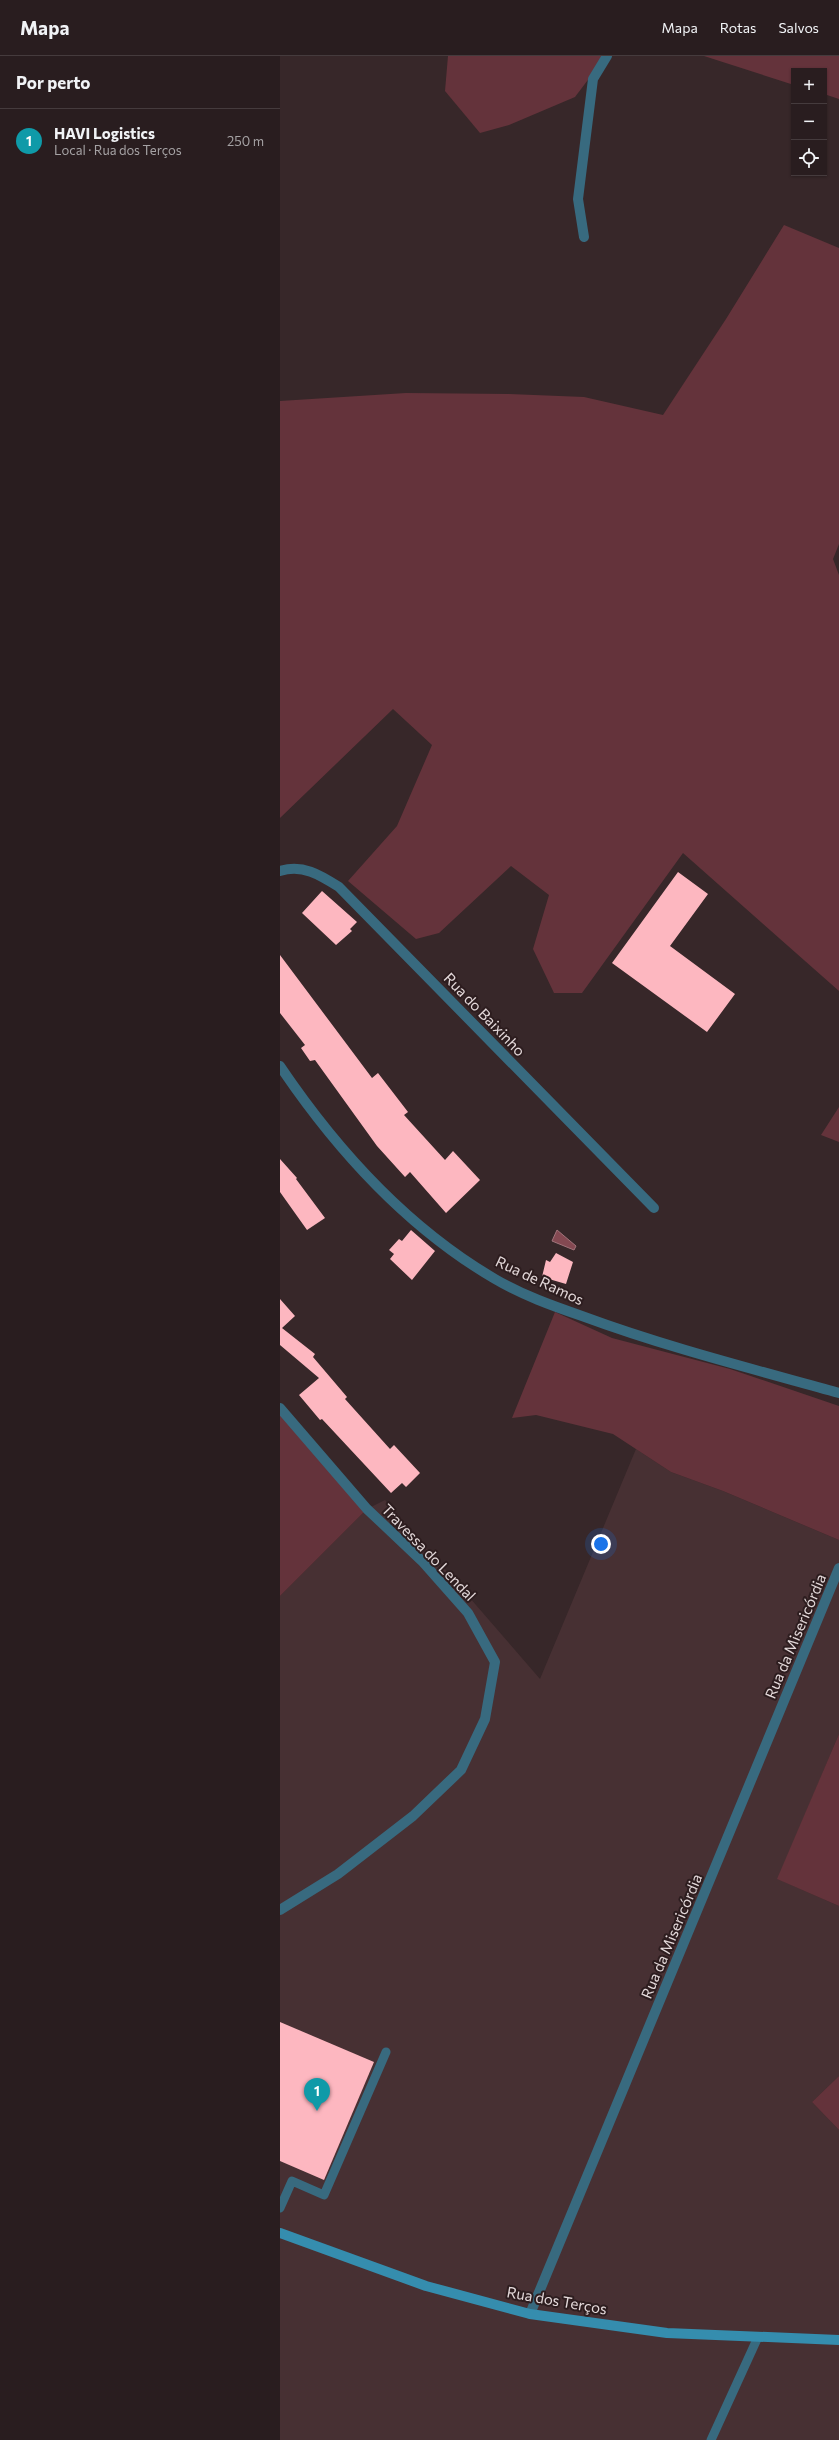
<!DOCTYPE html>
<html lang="pt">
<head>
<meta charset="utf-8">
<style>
  :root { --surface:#291d1f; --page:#312628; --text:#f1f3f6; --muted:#a5a2a4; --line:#453b3d; --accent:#2563eb }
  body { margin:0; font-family:Commissioner,sans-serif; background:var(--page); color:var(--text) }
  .controls { position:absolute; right:12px; top:12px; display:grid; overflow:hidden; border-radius:0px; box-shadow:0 1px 3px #0004 }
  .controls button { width:36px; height:36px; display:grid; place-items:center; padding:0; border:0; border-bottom:1px solid var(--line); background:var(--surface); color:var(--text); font:20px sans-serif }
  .you { position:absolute; left:321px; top:1488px; width:14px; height:14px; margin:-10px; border:3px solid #fff; border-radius:50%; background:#1a73e8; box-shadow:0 0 0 6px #1a73e833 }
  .badge { display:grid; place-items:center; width:26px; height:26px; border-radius:50%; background:var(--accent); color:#fff; font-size:13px; font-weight:700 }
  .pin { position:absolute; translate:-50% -33px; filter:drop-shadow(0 1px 2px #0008) }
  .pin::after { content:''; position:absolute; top:21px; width:14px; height:12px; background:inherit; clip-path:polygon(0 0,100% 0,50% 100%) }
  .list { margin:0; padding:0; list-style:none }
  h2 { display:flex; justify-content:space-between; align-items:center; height:52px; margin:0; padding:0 16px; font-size:17px }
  h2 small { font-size:13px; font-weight:400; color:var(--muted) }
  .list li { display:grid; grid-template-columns:26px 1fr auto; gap:12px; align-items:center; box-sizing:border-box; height:64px; padding:0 16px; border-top:1px solid var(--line) }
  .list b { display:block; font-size:15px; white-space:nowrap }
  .list p { margin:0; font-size:13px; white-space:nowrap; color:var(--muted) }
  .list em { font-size:13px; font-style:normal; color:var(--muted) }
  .icon { flex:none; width:22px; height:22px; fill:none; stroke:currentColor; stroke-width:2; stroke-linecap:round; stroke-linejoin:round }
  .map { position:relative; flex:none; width:559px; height:2384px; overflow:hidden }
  header { display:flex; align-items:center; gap:24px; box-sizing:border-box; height:56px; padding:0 20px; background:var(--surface); border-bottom:1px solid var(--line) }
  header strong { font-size:19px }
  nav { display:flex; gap:22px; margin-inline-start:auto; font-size:14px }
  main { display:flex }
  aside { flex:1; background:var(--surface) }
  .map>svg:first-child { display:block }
  .built { fill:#473033 }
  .green { fill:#64333b }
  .water { fill:#844952; stroke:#a1747b }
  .building { fill:#fdb7c0 }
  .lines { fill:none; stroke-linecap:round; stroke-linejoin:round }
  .lane { stroke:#386a7f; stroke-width:9 }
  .street { stroke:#386a7f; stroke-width:10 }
  .secondary { stroke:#358dae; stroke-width:10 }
  .labels { text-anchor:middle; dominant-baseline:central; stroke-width:4; stroke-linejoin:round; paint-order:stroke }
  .street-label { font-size:15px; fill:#e4d9da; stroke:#2d1d1f }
</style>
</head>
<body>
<header>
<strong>Mapa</strong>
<nav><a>Mapa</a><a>Rotas</a><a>Salvos</a></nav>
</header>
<main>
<aside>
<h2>Por perto<small></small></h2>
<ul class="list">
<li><span class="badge" style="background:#0f9aa8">1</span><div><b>HAVI Logistics</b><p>Local · Rua dos Terços</p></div><em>250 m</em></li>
</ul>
</aside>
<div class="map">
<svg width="559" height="2384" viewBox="0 0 559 2384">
  <rect width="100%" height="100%" fill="#372729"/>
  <path class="built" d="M356,1393L391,1416L443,1435L559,1484V1678L498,1823L559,1850V2020L532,2046L559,2074V2384H0V1540L87,1453L105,1444L260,1623Z"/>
  <g class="green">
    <path d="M168,0H326L295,41L229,69L200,77L165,35Z"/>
    <path d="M424,0H559V43L544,38V15H514V29Z"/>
    <path d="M504,169L559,192V488L553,503L559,519V935L403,797L302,937H274L253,893L269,839L231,810L159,877L136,883L68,825L117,770L152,689L113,653L0,762V345L126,337L229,338L304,341L383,359L446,263Z"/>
    <path d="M559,1051V1086L541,1079Z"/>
    <path d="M275,1256L332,1282L450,1313L559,1350V1484L443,1435L391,1416L333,1378L256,1359L232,1362Z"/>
    <path d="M0,1359L87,1453L0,1540Z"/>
    <path d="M559,1678V1850L497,1823Z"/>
    <path d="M559,2020V2074L532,2046Z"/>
  </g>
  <path class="water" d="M277,1174L296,1190L294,1194L272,1185Z"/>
  <g class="building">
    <path d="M398,816L428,838L390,890L455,938L427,976L332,907Z"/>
    <path d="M42,835L77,866L70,873L72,875L56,889L22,857Z"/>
    <path d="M0,899L92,1022L98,1017L128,1056L124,1059L165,1104L173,1095L200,1124L166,1157L130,1116L125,1121L97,1090L35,1004L30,1005L21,992L25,989L0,957Z"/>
    <path d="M0,1103L17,1122L16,1123L45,1162L27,1174L0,1136Z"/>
    <path d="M131,1174L155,1195L132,1224L110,1203L114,1198L109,1194L119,1183L122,1185Z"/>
    <path d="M276,1197L293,1206L286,1228L262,1221L266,1204L270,1206Z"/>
    <path d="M0,1243L15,1260L2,1272L35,1298L33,1301L67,1341L65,1343L110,1393L114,1389L140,1417L126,1431L122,1427L111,1437L42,1363L40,1364L19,1339L39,1322L0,1289Z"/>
    <path d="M0,1966L94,2006L44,2124L0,2105Z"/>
  </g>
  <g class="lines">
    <g class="lane">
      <path d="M0,2152L12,2125L44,2139L106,1996"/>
      <path d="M431,2384L478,2281"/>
    </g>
    <g class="street">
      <path d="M304,181L298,143L313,23L327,0"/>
      <path d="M0,815C23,808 40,819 59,831L374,1152"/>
      <path d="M0,1010C56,1093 128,1172 215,1223C242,1239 273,1250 302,1260C386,1291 473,1313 559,1337"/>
      <path d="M0,1352L87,1453L142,1505L188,1557L215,1606L205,1663L181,1714L133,1760L58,1818L0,1854"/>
      <path d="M250,2258L559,1512"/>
    </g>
    <path class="secondary" d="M0,2177L146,2230L250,2258L387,2277L559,2284"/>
  </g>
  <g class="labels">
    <g class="street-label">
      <text transform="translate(205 958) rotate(46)">Rua do Baixinho</text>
      <text transform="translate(260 1224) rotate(25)">Rua de Ramos</text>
      <text transform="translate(149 1496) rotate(46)">Travessa do Lendal</text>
      <text transform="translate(515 1580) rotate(-67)">Rua da Misericórdia</text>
      <text transform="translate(391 1880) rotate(-67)">Rua da Misericórdia</text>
      <text transform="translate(277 2244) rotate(10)">Rua dos Terços</text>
    </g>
  </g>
</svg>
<div class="controls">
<button>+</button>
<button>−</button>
<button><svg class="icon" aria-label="locate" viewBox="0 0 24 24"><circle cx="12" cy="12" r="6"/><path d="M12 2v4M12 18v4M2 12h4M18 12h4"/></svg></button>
</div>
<div class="you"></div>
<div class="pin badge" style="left:37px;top:2055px;background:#0f9aa8">1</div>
</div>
</main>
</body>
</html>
